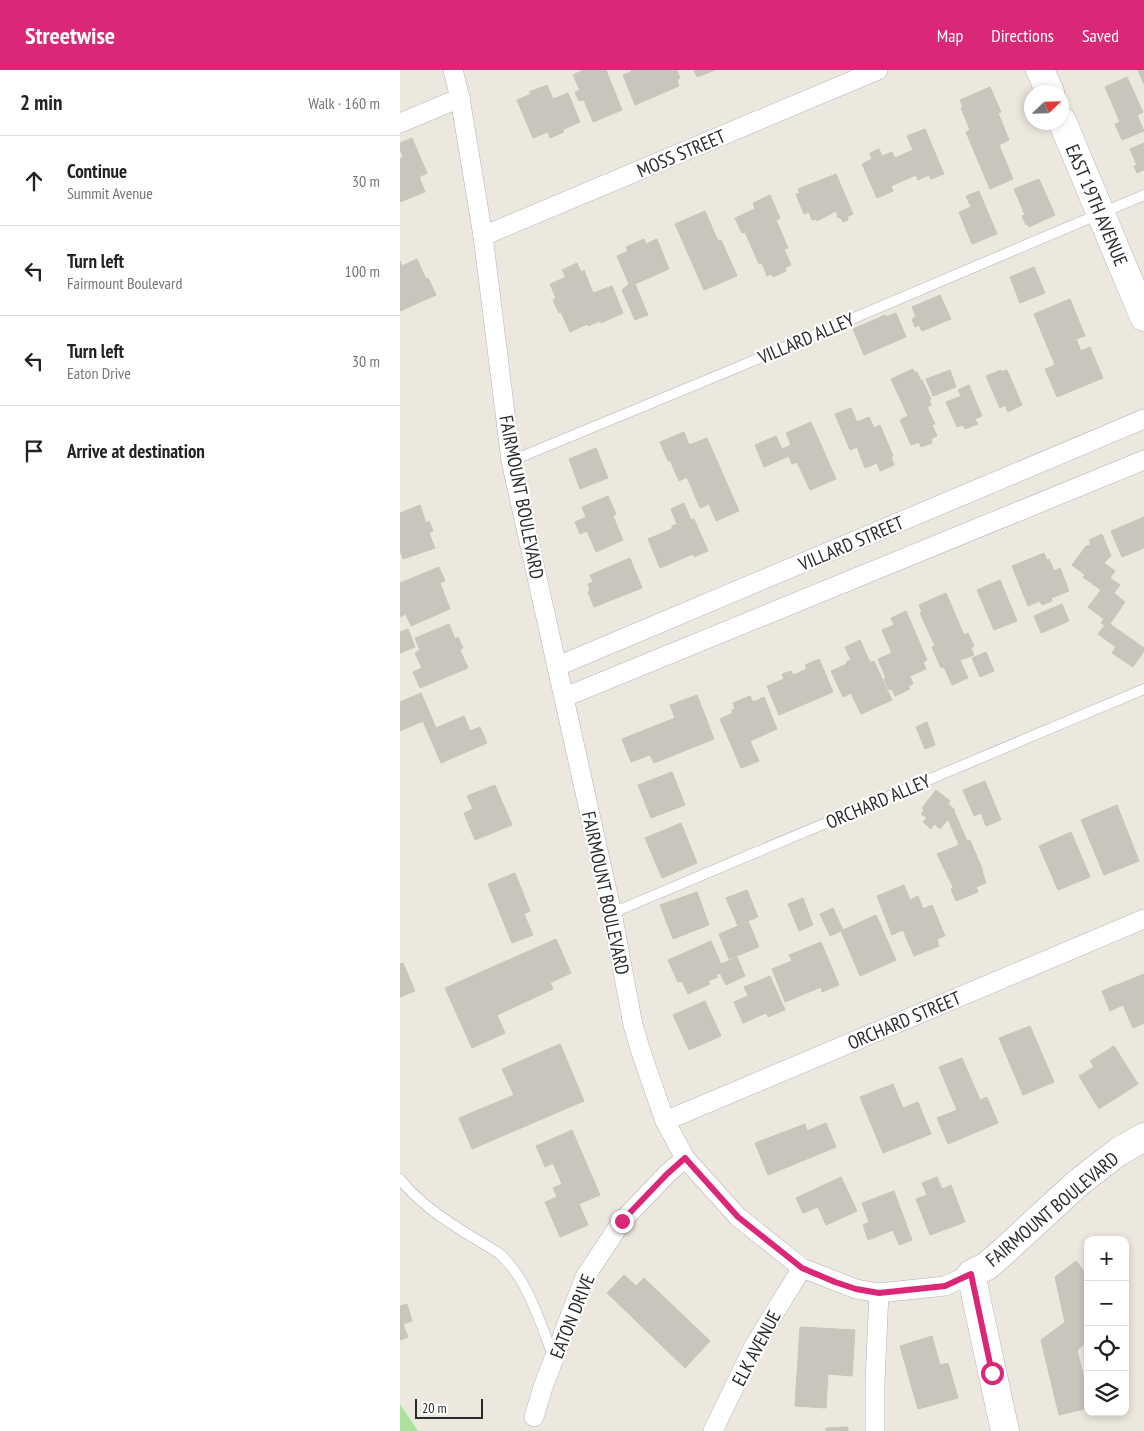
<!DOCTYPE html>
<html lang="en">
<head>
<meta charset="utf-8">
<style>
  :root { --surface:#fff; --page:#f6f6f6; --text:#222; --muted:#767676; --line:#e0e0e0; --accent:#db2777 }
  body { margin:0; font-family:"PT Sans Narrow",sans-serif; background:var(--page); color:var(--text) }
  .controls { position:absolute; right:15px; bottom:15px; display:grid; overflow:hidden; border-radius:10px; box-shadow:0 2px 8px #0003 }
  .controls button { width:45px; height:45px; display:grid; place-items:center; padding:0; border:0; border-bottom:1px solid var(--line); background:var(--surface); color:var(--text); font:25px sans-serif }
  .compass { position:absolute; left:624px; top:15px; width:45px; height:45px; border-radius:50%; background:var(--surface); box-shadow:0 2px 8px #0003; rotate:67deg }
  .scale { position:absolute; left:15px; bottom:12px; width:68px; box-sizing:border-box; padding-left:5px; border:2px solid #2b2b2b; border-top:0; font-size:14px; line-height:18px; white-space:nowrap; color:#2b2b2b; -webkit-text-stroke:4px #fff; paint-order:stroke }
  .stop { position:absolute; width:15px; height:15px; margin:-11px; border:4px solid #db2777; border-radius:50%; background:#fff }
  .stop.end { background:#db2777; border-color:#fff; box-shadow:0 1px 5px #0008 }
  .list { margin:0; padding:0; list-style:none }
  h2 { display:flex; justify-content:space-between; align-items:center; height:65px; margin:0; padding:0 20px; font-size:21px }
  h2 small { font-size:16px; font-weight:400; color:var(--muted) }
  .list li { display:grid; grid-template-columns:32px 1fr auto; gap:15px; align-items:center; box-sizing:border-box; height:90px; padding:0 20px; border-top:1px solid var(--line) }
  .list b { display:block; font-size:19px; white-space:nowrap }
  .list p { margin:0; font-size:16px; white-space:nowrap; color:var(--muted) }
  .list em { font-size:16px; font-style:normal; color:var(--muted) }
  .icon { flex:none; width:28px; height:28px; fill:none; stroke:currentColor; stroke-width:2; stroke-linecap:round; stroke-linejoin:round }
  .map { position:relative; flex:none; width:744px; height:1361px; overflow:hidden }
  header { display:flex; align-items:center; gap:30px; box-sizing:border-box; height:70px; padding:0 25px; background:var(--accent); color:#fff }
  header strong { font-size:24px }
  nav { display:flex; gap:28px; margin-inline-start:auto; font-size:18px }
  main { display:flex }
  aside { flex:1; background:var(--surface) }
  .map>svg:first-child { display:block }
  .green { fill:#aae29c }
  .building { fill:#c8c5bd; stroke:#c8c5b8 }
  .lines { fill:none; stroke-linecap:round; stroke-linejoin:round }
  .lane-casing { stroke:#b1b2bf; stroke-width:11 }
  .street-casing { stroke:#b1b2bf; stroke-width:20 }
  .secondary-casing { stroke:#b1b2bf; stroke-width:29 }
  .lane { stroke:#fff; stroke-width:10 }
  .street { stroke:#fff; stroke-width:19 }
  .secondary { stroke:#fff; stroke-width:28 }
  .route { stroke:#db2777; stroke-width:6 }
  .labels { text-anchor:middle; dominant-baseline:central; stroke-width:4.5; stroke-linejoin:round; paint-order:stroke }
  .street-label { font-size:19px; fill:#2b2b2b; stroke:#fff }
</style>
</head>
<body>
<header>
<strong>Streetwise</strong>
<nav><a>Map</a><a>Directions</a><a>Saved</a></nav>
</header>
<main>
<aside>
<h2>2 min<small>Walk · 160 m</small></h2>
<ul class="list">
<li><svg class="icon" aria-label="ahead" viewBox="0 0 24 24"><path d="M12 20V5M6 11l6-6 6 6"/></svg><div><b>Continue</b><p>Summit Avenue</p></div><em>30 m</em></li>
<li><svg class="icon" aria-label="left" viewBox="0 0 24 24"><path d="M17 20v-9H6M10 6l-5 5 5 5"/></svg><div><b>Turn left</b><p>Fairmount Boulevard</p></div><em>100 m</em></li>
<li><svg class="icon" aria-label="left" viewBox="0 0 24 24"><path d="M17 20v-9H6M10 6l-5 5 5 5"/></svg><div><b>Turn left</b><p>Eaton Drive</p></div><em>30 m</em></li>
<li><svg class="icon" aria-label="arrive" viewBox="0 0 24 24"><path d="M6 21V4h12l-3 4 3 4H6"/></svg><div><b>Arrive at destination</b></div></li>
</ul>
</aside>
<div class="map">
<svg width="744" height="1361" viewBox="0 0 744 1361">
  <rect width="100%" height="100%" fill="#ede8de"/>
  <path class="green" d="M0,1334L18,1361H0Z"/>
  <g class="building">
    <path d="M183,0H206L222,40L193,52L184,30L179,31L175,22L180,20L173,5Z"/>
    <path d="M231,0H277L280,8L277,10L279,16L235,35L223,5L231,2Z"/>
    <path d="M294,0H315L297,7Z"/>
    <path d="M738,0H744V14Z"/>
    <path d="M727,7L743,42L737,45L744,61L722,70L715,54L720,52L705,17Z"/>
    <path d="M147,15L153,29L168,23L180,52L162,60L164,62L150,68L148,62L133,68L117,30L131,24L129,22Z"/>
    <path d="M590,17L601,42L598,43L609,70L599,75L613,109L590,119L566,62L570,60L561,38L563,37L560,30Z"/>
    <path d="M525,59L544,104L531,109L529,105L518,110L516,105L491,116L493,121L477,128L462,94L472,89L470,83L479,79L482,86L492,82L495,88L513,80L507,66Z"/>
    <path d="M12,68L27,103L19,107L25,122L0,132V89L3,87L0,79V73Z"/>
    <path d="M744,73V100L737,103L734,96L737,95L730,79Z"/>
    <path d="M436,104L453,144L447,147L448,150L443,152L440,147L438,148L436,141L417,151L416,149L412,150L409,142L404,144L396,124L400,123L398,119Z"/>
    <path d="M639,109L655,145L629,157L628,154L626,155L622,146L625,145L614,119Z"/>
    <path d="M579,121L597,164L572,174L559,142L571,137L566,126Z"/>
    <path d="M370,125L380,148L376,150L388,178L384,179L391,195L385,198L386,201L373,207L372,204L367,206L362,193L359,194L345,162L342,163L335,148L355,139L353,133Z"/>
    <path d="M305,141L318,171L321,170L337,206L304,220L275,154Z"/>
    <path d="M244,169L246,174L257,169L269,199L235,214L248,245L235,250L222,220L229,214L217,186L228,181L226,177Z"/>
    <path d="M17,189L26,209L28,208L36,225L0,241V191L2,196Z"/>
    <path d="M177,193L181,202L184,200L193,223L212,216L223,243L201,253L200,251L188,256L187,254L170,262L161,242L159,243L153,230L156,228L150,214L166,207L162,200Z"/>
    <path d="M634,197L645,223L620,233L610,207Z"/>
    <path d="M540,225L551,249L522,261L519,255L515,257L512,249L516,247L512,237Z"/>
    <path d="M670,229L685,266L676,269L681,281L690,277L703,308L657,327L645,299L655,295L634,244Z"/>
    <path d="M496,243L506,267L464,285L453,259L485,245L486,247Z"/>
    <path d="M513,299L515,303L517,302L521,311L522,310L531,329L529,330L531,335L527,337L535,354L532,355L537,366L531,369L532,373L521,377L519,372L511,375L500,350L508,346L491,309Z"/>
    <path d="M550,300L556,317L533,326L526,309Z"/>
    <path d="M601,300V302L607,300L622,335L608,342L605,335L600,338L586,306Z"/>
    <path d="M569,315L582,346L575,349L578,354L565,359L563,355L557,357L546,332L561,326L558,320Z"/>
    <path d="M451,338L457,352L469,347L474,358L480,355L493,386L491,387L494,395L480,401L477,393L465,398L457,377L450,380L435,344Z"/>
    <path d="M411,352L436,409L410,420L397,392L392,394L389,386L364,397L355,375L376,366L382,379L391,375L386,363Z"/>
    <path d="M284,362L289,375L307,368L339,441L316,451L309,434L300,438L287,407L279,411L270,390L268,391L260,372Z"/>
    <path d="M196,378L208,408L180,419L169,389Z"/>
    <path d="M208,426L216,444L213,446L223,470L196,482L187,461L180,464L175,452L186,447L182,437Z"/>
    <path d="M284,433L291,450L294,449L308,481L294,487L293,484L260,498L248,469L272,459V456L277,454L271,439Z"/>
    <path d="M20,435L26,453L29,451L33,461L29,463L35,478L3,489L0,480V443Z"/>
    <path d="M744,447V478L722,487L711,461Z"/>
    <path d="M702,464L711,486L704,493L715,501L710,508L720,515L714,523L725,532L710,554L744,578V581L733,597L712,583L716,577L698,564L705,555L701,553L704,549L688,537L701,520L683,507L685,505L672,495L686,476L691,475L689,470Z"/>
    <path d="M644,483L647,490L649,489L654,501L660,498L669,521L651,528L652,531L642,535L640,531L628,536L612,496Z"/>
    <path d="M230,488L242,518L194,537L188,522L190,521L188,514L193,512L190,505Z"/>
    <path d="M39,497L45,511L40,513L50,539L11,556L6,544L0,547V513Z"/>
    <path d="M600,510L617,551L594,560L577,520Z"/>
    <path d="M546,523L564,565L568,563L574,576L571,578L574,585L560,590L568,608L552,615L544,597L541,598L532,577L535,576L520,543L522,542L519,535Z"/>
    <path d="M662,534L669,551L641,563L634,546Z"/>
    <path d="M506,541L527,590L523,592L526,599L510,606L513,614L508,616L510,619L495,626L492,619L489,620L484,609L486,608L478,589L492,583L482,560L494,555L491,548Z"/>
    <path d="M49,554L55,569L58,567L63,578L60,580L68,598L20,618L13,602L22,598L15,583L20,580L15,568Z"/>
    <path d="M8,559L15,577L0,583V562Z"/>
    <path d="M460,570L470,592L474,591L492,630L461,644L451,623L443,627L431,601L447,594L446,592L451,590L445,577Z"/>
    <path d="M586,582L594,601L580,607L572,588Z"/>
    <path d="M419,589L433,622L379,645L367,616L384,609L382,604L391,601L393,605L407,599L405,595Z"/>
    <path d="M21,623L36,658L64,646L70,661L80,657L87,673L41,693L23,651L0,661V632Z"/>
    <path d="M297,625L314,669L254,693L250,685L231,692L222,669L275,648L270,635Z"/>
    <path d="M350,626L353,632L364,627L377,659L350,671L359,691L341,698L320,649L333,643L332,640L335,639L333,633Z"/>
    <path d="M527,652L535,675L525,679L516,657Z"/>
    <path d="M272,702L285,735L251,748L238,715Z"/>
    <path d="M585,711L601,750L586,756L581,743L574,746L563,720Z"/>
    <path d="M95,715L112,755L75,770L64,743L73,739L67,726Z"/>
    <path d="M536,720L550,731L548,734L555,740L554,741L567,771L570,770L583,801H582L586,813L576,817L578,822L556,831L551,819L553,817L537,784L559,775L548,749L540,759L534,754L531,759L523,752L527,748L521,744L524,740L522,738Z"/>
    <path d="M717,735L739,791L704,805L681,750Z"/>
    <path d="M281,753L297,793L262,808L245,768Z"/>
    <path d="M671,762L690,807L658,820L639,776Z"/>
    <path d="M115,803L130,841L124,844L133,865L112,873L88,814Z"/>
    <path d="M504,815L510,830L518,826L523,839L532,835L545,866L537,869L539,876L514,886L503,860L492,865L477,826Z"/>
    <path d="M347,820L358,847L348,851L359,877L329,889L319,864L338,856L326,828Z"/>
    <path d="M297,822L309,855L273,869L260,835Z"/>
    <path d="M403,828L413,855L399,861L388,834Z"/>
    <path d="M433,838L443,860L476,845L496,890L460,906L441,861L430,866L420,844Z"/>
    <path d="M156,869L171,903L150,913L153,919L97,945L105,963L72,978L45,918Z"/>
    <path d="M311,871L321,894L337,887L345,906L326,915L320,903L316,905L318,907L308,911L310,914L288,924L282,911L278,912L268,890Z"/>
    <path d="M421,872L439,915L422,922L421,917L385,932L372,899L392,891L389,885Z"/>
    <path d="M3,893L15,921L0,927V894Z"/>
    <path d="M744,904V953L733,958L723,935L710,941L702,921Z"/>
    <path d="M370,906L385,940L368,947L366,943L343,953L334,932L348,926L344,917Z"/>
    <path d="M305,931L321,966L289,980L273,945Z"/>
    <path d="M630,956L654,1012L623,1025L599,968Z"/>
    <path d="M160,974L184,1031L72,1079L59,1048L114,1025L102,999Z"/>
    <path d="M714,976L738,1014L699,1039L679,1006L694,997L690,991Z"/>
    <path d="M562,988L580,1030L587,1027L598,1053L548,1074L537,1048L557,1040L539,997Z"/>
    <path d="M493,1014L503,1038L518,1032L531,1064L483,1083L460,1027Z"/>
    <path d="M426,1053L436,1077L368,1105L355,1073L405,1054L407,1061Z"/>
    <path d="M172,1060L200,1125L179,1134L188,1155L160,1167L145,1132L157,1127L153,1118L162,1114L153,1093L145,1097L136,1076Z"/>
    <path d="M441,1107L457,1141L426,1155L418,1137L403,1143L396,1128Z"/>
    <path d="M537,1107L542,1119L551,1115L565,1152L530,1165L516,1129L527,1125L522,1113Z"/>
    <path d="M494,1121L512,1170L499,1175L493,1160L468,1170L463,1155L469,1152L462,1133Z"/>
    <path d="M676,1191L688,1206V1271L677,1280L688,1325V1338L659,1345L641,1270L665,1252L655,1207Z"/>
    <path d="M224,1205L236,1216L244,1208L310,1271L285,1298L207,1223Z"/>
    <path d="M7,1234L12,1251L3,1254L8,1267L0,1270V1236Z"/>
    <path d="M400,1257L455,1260L452,1306L428,1304L426,1338L395,1336Z"/>
    <path d="M532,1266L540,1295L548,1293L558,1328L518,1339L500,1276Z"/>
    <path d="M448,1357V1361H426V1358Z"/>
  </g>
  <g class="lines">
    <g class="lane-casing">
      <g id="lane">
        <path d="M111,391L336,298L744,125"/>
        <path d="M212,843L744,619"/>
        <path d="M0,1109C26,1142 65,1162 100,1184C129,1211 140,1253 154,1288"/>
      </g>
    </g>
    <g class="street-casing">
      <g id="street">
        <path d="M53,0L60,28L83,166L111,391L212,843L233,955L242,985L265,1051L285,1088L338,1147L402,1198L456,1219L479,1223L545,1216L571,1204"/>
        <path d="M0,53L60,28"/>
        <path d="M83,166L478,0"/>
        <path d="M158,596L744,349"/>
        <path d="M165,627L744,390"/>
        <path d="M265,1051L744,849"/>
        <path d="M134,1347L143,1317L185,1207L222,1151L267,1104L285,1088"/>
        <path d="M313,1361L354,1276L402,1198"/>
        <path d="M475,1361V1312L479,1223"/>
      </g>
    </g>
    <g class="secondary-casing">
      <g id="secondary">
        <path d="M640,0L650,22"/>
        <path d="M662,51L744,247"/>
        <path d="M605,1361L571,1204L587,1196L603,1182L678,1113L718,1082L744,1067"/>
      </g>
    </g>
    <use href="#lane" class="lane"/>
    <use href="#street" class="street"/>
    <use href="#secondary" class="secondary"/>
  </g>
  <g class="lines">
    <path class="route" d="M222,1151L267,1104L285,1088L338,1147L402,1198L435,1212L456,1219L479,1223L545,1216L571,1204L592,1303"/>
  </g>
  <g class="labels">
    <g class="street-label">
      <text transform="translate(281 83) rotate(-23)">MOSS STREET</text>
      <text transform="translate(697 135) rotate(67)">EAST 19TH AVENUE</text>
      <text transform="translate(406 268) rotate(-23)">VILLARD ALLEY</text>
      <text transform="translate(122 427) rotate(79)">FAIRMOUNT BOULEVARD</text>
      <text transform="translate(451 473) rotate(-23)">VILLARD STREET</text>
      <text transform="translate(478 731) rotate(-23)">ORCHARD ALLEY</text>
      <text transform="translate(206 823) rotate(78)">FAIRMOUNT BOULEVARD</text>
      <text transform="translate(504 950) rotate(-23)">ORCHARD STREET</text>
      <text transform="translate(652 1139) rotate(-40)">FAIRMOUNT BOULEVARD</text>
      <text transform="translate(172 1246) rotate(-68)">EATON DRIVE</text>
      <text transform="translate(356 1278) rotate(-62)">ELK AVENUE</text>
    </g>
  </g>
</svg>
<div class="controls">
<button>+</button>
<button>−</button>
<button><svg class="icon" aria-label="locate" viewBox="0 0 24 24"><circle cx="12" cy="12" r="6"/><path d="M12 2v4M12 18v4M2 12h4M18 12h4"/></svg></button>
<button><svg class="icon" aria-label="layers" viewBox="0 0 24 24"><path d="M12 4l9 5-9 5-9-5zM3 14l9 5 9-5"/></svg></button>
</div>
<svg class="compass" viewBox="-18 -18 36 36"><path d="M0-13l5 13h-10z" fill="#e53935"/><path d="M0 13l5-13h-10z" fill="#767676"/></svg>
<div class="scale">20 m</div>
<div class="stop" style="left:592px;top:1303px"></div>
<div class="stop end" style="left:222px;top:1151px"></div>
</div>
</main>
</body>
</html>
